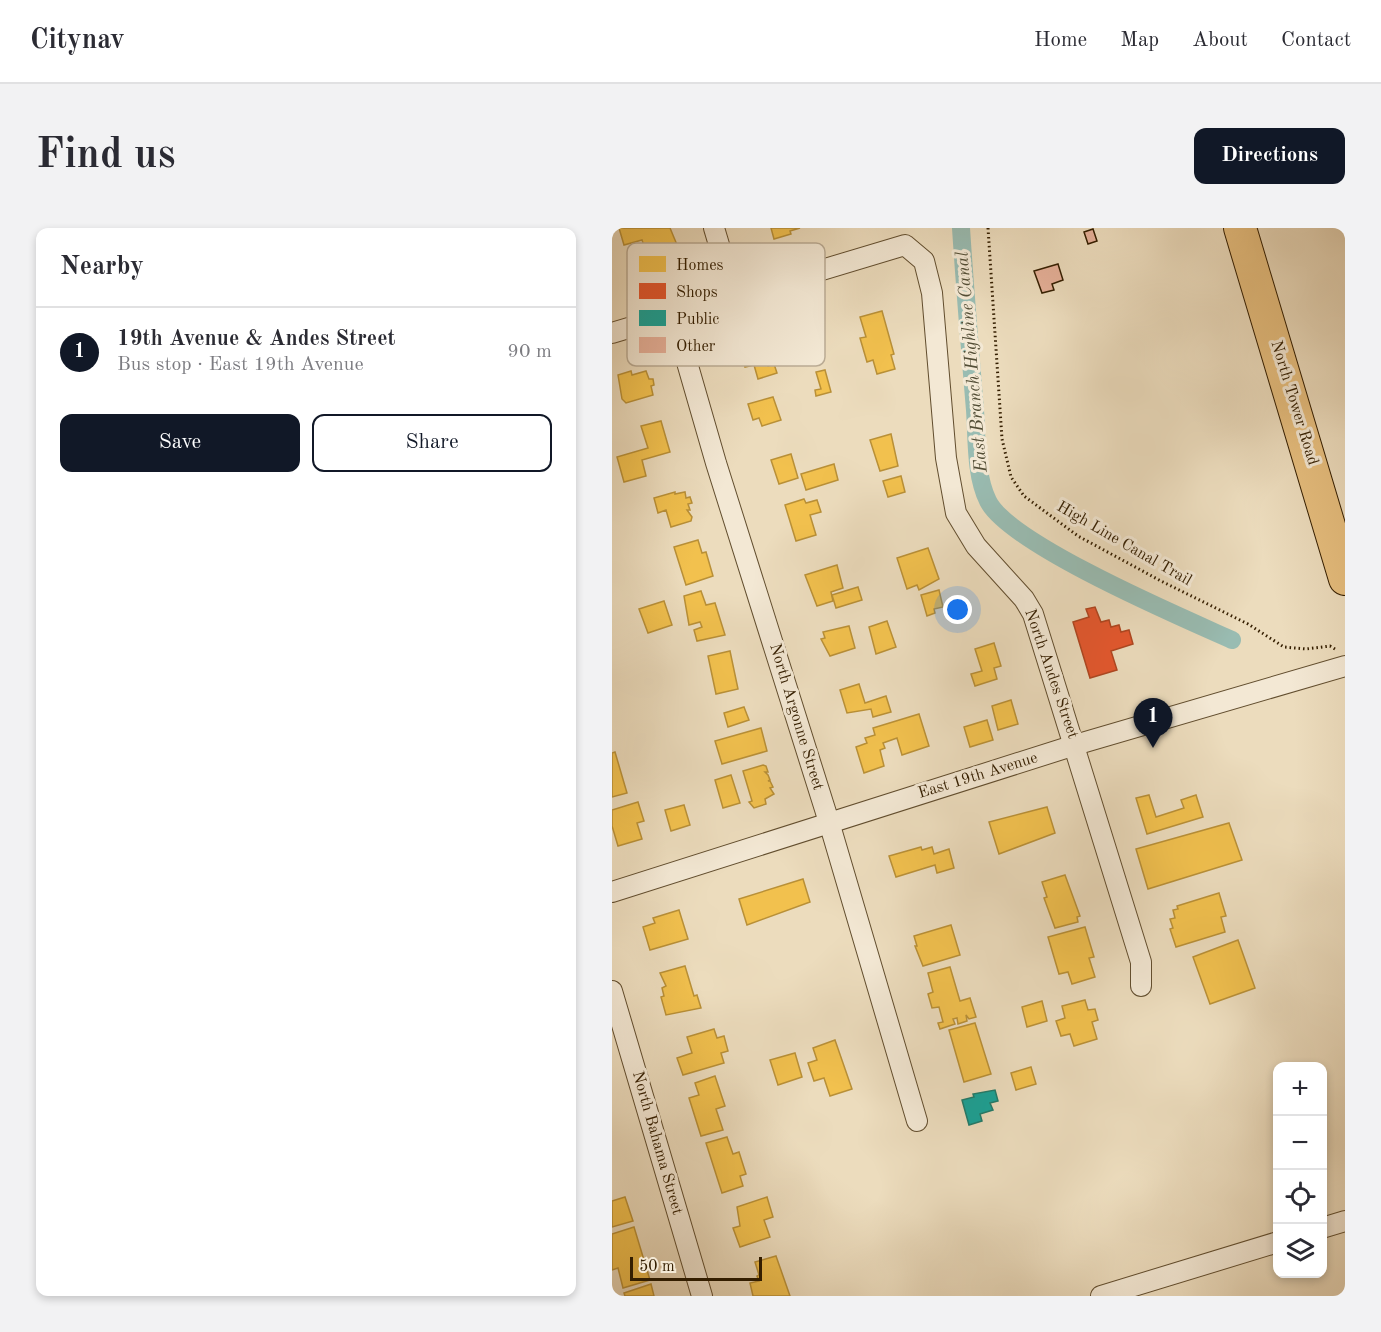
<!DOCTYPE html>
<html lang="en">
<head>
<meta charset="utf-8">
<style>
  :root { --surface:#fff; --page:#f2f2f3; --text:#2b2b33; --muted:#7c7c81; --line:#e1e1e2; --accent:#111827 }
  body { margin:0; font-family:"Old Standard TT",serif; background:var(--page); color:var(--text) }
  .controls { position:absolute; right:18px; bottom:18px; display:grid; overflow:hidden; border-radius:12px; box-shadow:0 3px 9px #0003 }
  .controls button { width:54px; height:54px; display:grid; place-items:center; padding:0; border:0; border-bottom:2px solid var(--line); background:var(--surface); color:var(--text); font:30px sans-serif }
  .scale { position:absolute; left:18px; bottom:15px; width:132px; box-sizing:border-box; padding-left:6px; border:3px solid #341e00; border-top:0; font-size:16px; line-height:21px; white-space:nowrap; color:#341e00; -webkit-text-stroke:4px #f3e8d4; paint-order:stroke }
  .you { position:absolute; left:346px; top:382px; width:21px; height:21px; margin:-15px; border:4px solid #fff; border-radius:50%; background:#1a73e8; box-shadow:0 0 0 9px #1a73e833 }
  .badge { display:grid; place-items:center; width:39px; height:39px; border-radius:50%; background:var(--accent); color:#fff; font-size:20px; font-weight:700 }
  .pin { position:absolute; translate:-50% -50px; filter:drop-shadow(0 2px 3px #0008) }
  .pin::after { content:''; position:absolute; top:32px; width:21px; height:18px; background:inherit; clip-path:polygon(0 0,100% 0,50% 100%) }
  .list { margin:0; padding:0; list-style:none }
  h2 { display:flex; justify-content:space-between; align-items:center; height:78px; margin:0; padding:0 24px; font-size:26px }
  h2 small { font-size:20px; font-weight:400; color:var(--muted) }
  .list li { display:grid; grid-template-columns:39px 1fr auto; gap:18px; align-items:center; box-sizing:border-box; height:90px; padding:0 24px; border-top:2px solid var(--line) }
  .list b { display:block; font-size:22px; white-space:nowrap }
  .list p { margin:0; font-size:20px; white-space:nowrap; color:var(--muted) }
  .list em { font-size:20px; font-style:normal; color:var(--muted) }
  .actions { display:flex; gap:12px; padding:18px 24px }
  .actions a { flex:1; padding:14px 0; border:2px solid var(--accent); border-radius:12px; text-align:center; font-size:21px; color:var(--accent) }
  .actions .main { background:var(--accent); color:#fff }
  .icon { flex:none; width:33px; height:33px; fill:none; stroke:currentColor; stroke-width:2; stroke-linecap:round; stroke-linejoin:round }
  .map { position:relative; flex:none; width:733px; height:1068px; overflow:hidden; border-radius:12px }
  header { display:flex; align-items:center; gap:36px; box-sizing:border-box; height:84px; padding:0 30px; background:var(--surface); border-bottom:2px solid var(--line) }
  header strong { font-size:28px }
  nav { display:flex; gap:33px; margin-inline-start:auto; font-size:21px }
  .intro { display:flex; align-items:center; justify-content:space-between; box-sizing:border-box; height:144px; padding:0 36px }
  h1 { margin:0; font-size:42px }
  .button { padding:15px 27px; border-radius:12px; background:var(--accent); color:#fff; font-size:21px; font-weight:700 }
  main { display:flex; gap:36px; padding:0 36px }
  aside { flex:1; background:var(--surface); border-radius:12px; box-shadow:0 3px 9px #0003 }
  .map>svg:first-child { display:block }
  .homes { fill:#f2c14e; stroke:#b99037; stroke-width:1.5 }
  .shops { fill:#e4572e; stroke:#af4620; stroke-width:1.5 }
  .public { fill:#17a398; stroke:#207b6a; stroke-width:1.5 }
  .lines { fill:none; stroke-linecap:round; stroke-linejoin:round }
  .canal { stroke:#99bcb2; stroke-width:18 }
  .building { fill:#e6b099; stroke:#341e00; stroke-width:1.5 }
  .minor-casing { stroke:#624e2f; stroke-width:22 }
  .primary-casing { stroke:#341e00; stroke-width:34 }
  .path { stroke:#341e00; stroke-width:3; stroke-dasharray:1.5 3; stroke-linecap:butt }
  .minor { stroke:#f3e8d4; stroke-width:20 }
  .primary { stroke:#e6be7e; stroke-width:32 }
  .labels { text-anchor:middle; dominant-baseline:central; stroke-width:6; stroke-linejoin:round; paint-order:stroke }
  .street-label { font-size:16px; fill:#341e00; stroke:#f3e8d4 }
  .water-label { font-size:18px; font-style:italic; fill:#524d35; stroke:#f3e8d4 }
  .key { fill:#f3e8d4; stroke:#baab94; stroke-width:1.5 }
  .key-label { font-size:16px; fill:#341e00 }
</style>
</head>
<body>
<header>
<strong>Citynav</strong>
<nav><a>Home</a><a>Map</a><a>About</a><a>Contact</a></nav>
</header>
<div class="intro"><h1>Find us</h1><a class="button">Directions</a></div>
<main>
<aside>
<h2>Nearby<small></small></h2>
<ul class="list">
<li><span class="badge">1</span><div><b>19th Avenue &amp; Andes Street</b><p>Bus stop · East 19th Avenue</p></div><em>90 m</em></li>
</ul>
<div class="actions"><a class="main">Save</a><a>Share</a></div>
</aside>
<div class="map">
<svg width="733" height="1068" viewBox="0 0 733 1068">
  <rect width="100%" height="100%" fill="#ecdcbd"/>
  <filter id="stains"><feTurbulence type="fractalNoise" baseFrequency=".00333" numOctaves="4"/><feColorMatrix values="0 0 0 0 .2 0 0 0 0 .09 0 0 0 0 .02 0 0 0 .5 -.17"/></filter>
  <radialGradient id="worn" r=".72"><stop offset=".6" stop-color="#630" stop-opacity="0"/><stop offset="1" stop-color="#630" stop-opacity=".3"/></radialGradient>
  <g class="homes">
    <path d="M7,0H58L68,24L63,26L68,40L42,48L30,12L12,17Z"/>
    <path d="M159,0H188L178,3L179,6L162,11Z"/>
    <path d="M270,83L282,126L279,127L283,141L265,146L261,132L255,134L248,110L254,109L248,89Z"/>
    <path d="M154,108L157,120L149,123L152,134L156,138L162,136L165,145L146,151L142,137L133,139L126,117Z"/>
    <path d="M213,142L219,164L204,168L203,162L209,161L204,144Z"/>
    <path d="M19,143L20,147L34,143L37,151H41L42,157L39,158L41,167L14,175L10,171L6,147Z"/>
    <path d="M161,169L169,192L150,198L147,190L141,192L136,176Z"/>
    <path d="M49,193L58,224L30,232L34,248L12,254L5,229L36,220L29,198Z"/>
    <path d="M279,206L286,238L268,243L258,212Z"/>
    <path d="M179,226L186,250L167,256L159,232Z"/>
    <path d="M222,236L226,252L194,262L189,246Z"/>
    <path d="M289,248L293,264L276,269L271,253Z"/>
    <path d="M63,264V266L73,264L74,270L78,269L80,275L76,276L78,282H75L80,289L79,293L59,299L54,282L46,285L42,270Z"/>
    <path d="M192,271L194,275L205,272L209,284L198,287L204,307L184,313L173,277Z"/>
    <path d="M86,312L90,325L94,324L101,348L74,357L62,319Z"/>
    <path d="M316,320L327,351L307,362L305,357L295,361L285,330Z"/>
    <path d="M225,337L231,360L219,364L221,373L205,378L193,347Z"/>
    <path d="M246,359L250,372L224,380L220,367Z"/>
    <path d="M327,362L331,379L322,381L323,385L315,388L309,367Z"/>
    <path d="M89,363L94,377L103,375L113,407L85,413L82,402L90,399L88,394L77,397L72,368Z"/>
    <path d="M52,373L60,397L36,405L27,381Z"/>
    <path d="M275,393L284,419L264,426L257,399Z"/>
    <path d="M237,398L243,420L218,428L209,411L213,410L211,404Z"/>
    <path d="M382,415L389,438L382,440L385,451L363,458L359,446L370,443L363,421Z"/>
    <path d="M118,423L126,461L104,466L96,428Z"/>
    <path d="M247,456L253,475L274,468L279,484L261,489L259,481L235,485L228,462Z"/>
    <path d="M399,472L406,496L386,502L380,478Z"/>
    <path d="M132,479L137,492L116,499L112,485Z"/>
    <path d="M307,486L317,518L290,527L285,510L271,515L273,520L268,522L272,538L252,545L244,519L255,515L253,510L263,507L261,500Z"/>
    <path d="M375,492L381,512L358,519L352,499Z"/>
    <path d="M149,500L155,523L110,536L103,513Z"/>
    <path d="M3,524L15,565L0,569V525Z"/>
    <path d="M151,537L154,538L156,544H153L156,547L158,552L156,553H158L161,559L158,560L162,566L153,571L154,576L142,580L137,574L140,573L131,543Z"/>
    <path d="M119,547L128,575L111,580L103,552Z"/>
    <path d="M537,567L544,589L572,580L569,572L584,567L591,589L535,606L524,570Z"/>
    <path d="M26,574L32,593L25,595L30,611L6,618L0,598V582Z"/>
    <path d="M72,577L78,597L59,603L53,582Z"/>
    <path d="M435,579L443,605L387,626L377,594Z"/>
    <path d="M617,595L630,632L536,661L524,621Z"/>
    <path d="M309,619L310,622L320,619L322,626L337,621L342,640L325,645L323,637L284,649L277,628Z"/>
    <path d="M453,647L468,688L465,689L466,694L443,700L432,670L435,669L430,654Z"/>
    <path d="M191,651L198,674L135,697L127,671Z"/>
    <path d="M607,665L614,688L609,689L613,704L564,719L558,701L561,700L558,691L563,690L561,682L566,681L565,678Z"/>
    <path d="M67,682L76,711L38,722L31,699L43,695L41,690Z"/>
    <path d="M339,697L348,727L311,738L303,718H305L302,708Z"/>
    <path d="M473,699L482,729L477,730L483,749L460,756L456,744L447,746L436,709Z"/>
    <path d="M626,712L643,760L598,776L581,729Z"/>
    <path d="M73,738L82,768L85,767L89,780L54,787L49,769L52,768L50,760L54,758L48,745Z"/>
    <path d="M338,739L348,773L358,770L364,789L357,791L354,787L355,793L346,796L345,790L341,791L343,796L328,801L326,795L331,794L327,779L320,780L316,766L321,764L316,745Z"/>
    <path d="M473,772L476,782L483,781L486,792L480,794L485,811L462,818L458,806L449,808L444,793L453,790L450,778Z"/>
    <path d="M430,773L435,793L415,799L410,779Z"/>
    <path d="M363,795L379,846L352,854L337,802Z"/>
    <path d="M102,801L105,810L112,808L116,823L109,825L112,835L71,847L65,830L80,825L75,809Z"/>
    <path d="M223,812L240,861L218,868L212,850L202,853L196,835L205,832L201,820Z"/>
    <path d="M183,825L190,849L166,857L158,832Z"/>
    <path d="M419,839L424,856L404,862L399,845Z"/>
    <path d="M103,848L113,878L104,881L111,902L89,908L77,870L87,867L83,855Z"/>
    <path d="M115,909L121,926L127,924L134,946L128,948L131,958L110,965L94,915Z"/>
    <path d="M13,969L21,993L0,999V973Z"/>
    <path d="M155,969L161,989L152,992L158,1009L128,1019L121,1000L128,998L125,979Z"/>
    <path d="M22,999L38,1052L11,1060L6,1040L0,1042V1006Z"/>
    <path d="M164,1028L178,1068H141L138,1055L147,1053L145,1048L147,1047L143,1034Z"/>
    <path d="M39,1056L42,1068H13L12,1065Z"/>
  </g>
  <path class="shops" d="M483,379L489,394L497,392L499,399L507,397L509,404L517,402L521,416L499,423L505,442L478,450L461,394L477,389L474,381Z"/>
  <path class="public" d="M383,862L386,873L378,875L381,882L368,886L370,893L357,897L350,872L362,869L361,866Z"/>
  <g class="lines">
    <path class="canal" d="M349,0C353,61 358,122 363,182C365,210 363,247 376,273C397,316 571,390 620,412"/>
  </g>
  <g class="building">
    <path d="M481,1L485,13L476,16L472,4Z"/>
    <path d="M446,36L451,52L440,56L442,62L430,65L422,43Z"/>
  </g>
  <g class="lines">
    <g class="minor-casing">
      <g id="minor">
        <path d="M102,0L122,67"/>
        <path d="M61,86L104,235L217,594L305,893"/>
        <path d="M0,105L293,17L312,33L320,65L334,230L344,285L364,318L412,371L421,386L529,734V758"/>
        <path d="M0,664L463,517L733,438"/>
        <path d="M0,763L90,1068"/>
        <path d="M710,1000L733,993"/>
        <path d="M489,1068L666,1014"/>
      </g>
    </g>
    <g class="primary-casing">
      <path id="primary" d="M628,0L733,351"/>
    </g>
    <path class="path" d="M376,0L390,211L399,249L412,268L466,308L549,353L636,396L672,419L694,421L718,418L723,421"/>
    <use href="#minor" class="minor"/>
    <use href="#primary" class="primary"/>
  </g>
  <g class="labels">
    <g class="street-label">
      <text transform="translate(682 175) rotate(73)">North Tower Road</text>
      <text transform="translate(512 316) rotate(30)">High Line Canal Trail</text>
      <text transform="translate(439 446) rotate(71)">North Andes Street</text>
      <text transform="translate(184 489) rotate(73)">North Argonne Street</text>
      <text transform="translate(366 548) rotate(-17)">East 19th Avenue</text>
      <text transform="translate(45 915) rotate(74)">North Bahama Street</text>
    </g>
    <g class="water-label">
      <text transform="translate(360 134) rotate(-95)">East Branch Highline Canal</text>
    </g>
  </g>
  <rect x="15" y="15" width="198" height="123" rx="9" class="key"/>
  <rect x="27" y="28" width="27" height="16" fill="#f2c14e"/>
  <rect x="27" y="55" width="27" height="16" fill="#e4572e"/>
  <rect x="27" y="82" width="27" height="16" fill="#17a398"/>
  <rect x="27" y="109" width="27" height="16" fill="#e6b099"/>
  <g class="key-label">
    <text x="64" y="42">Homes</text>
    <text x="64" y="69">Shops</text>
    <text x="64" y="96">Public</text>
    <text x="64" y="123">Other</text>
  </g>
  <rect width="100%" height="100%" filter="url(#stains)"/>
  <rect width="100%" height="100%" fill="url(#worn)"/>
</svg>
<div class="controls">
<button>+</button>
<button>−</button>
<button><svg class="icon" aria-label="locate" viewBox="0 0 24 24"><circle cx="12" cy="12" r="6"/><path d="M12 2v4M12 18v4M2 12h4M18 12h4"/></svg></button>
<button><svg class="icon" aria-label="layers" viewBox="0 0 24 24"><path d="M12 4l9 5-9 5-9-5zM3 14l9 5 9-5"/></svg></button>
</div>
<div class="scale">50 m</div>
<div class="you"></div>
<div class="pin badge" style="left:541px;top:520px">1</div>
</div>
</main>
</body>
</html>
